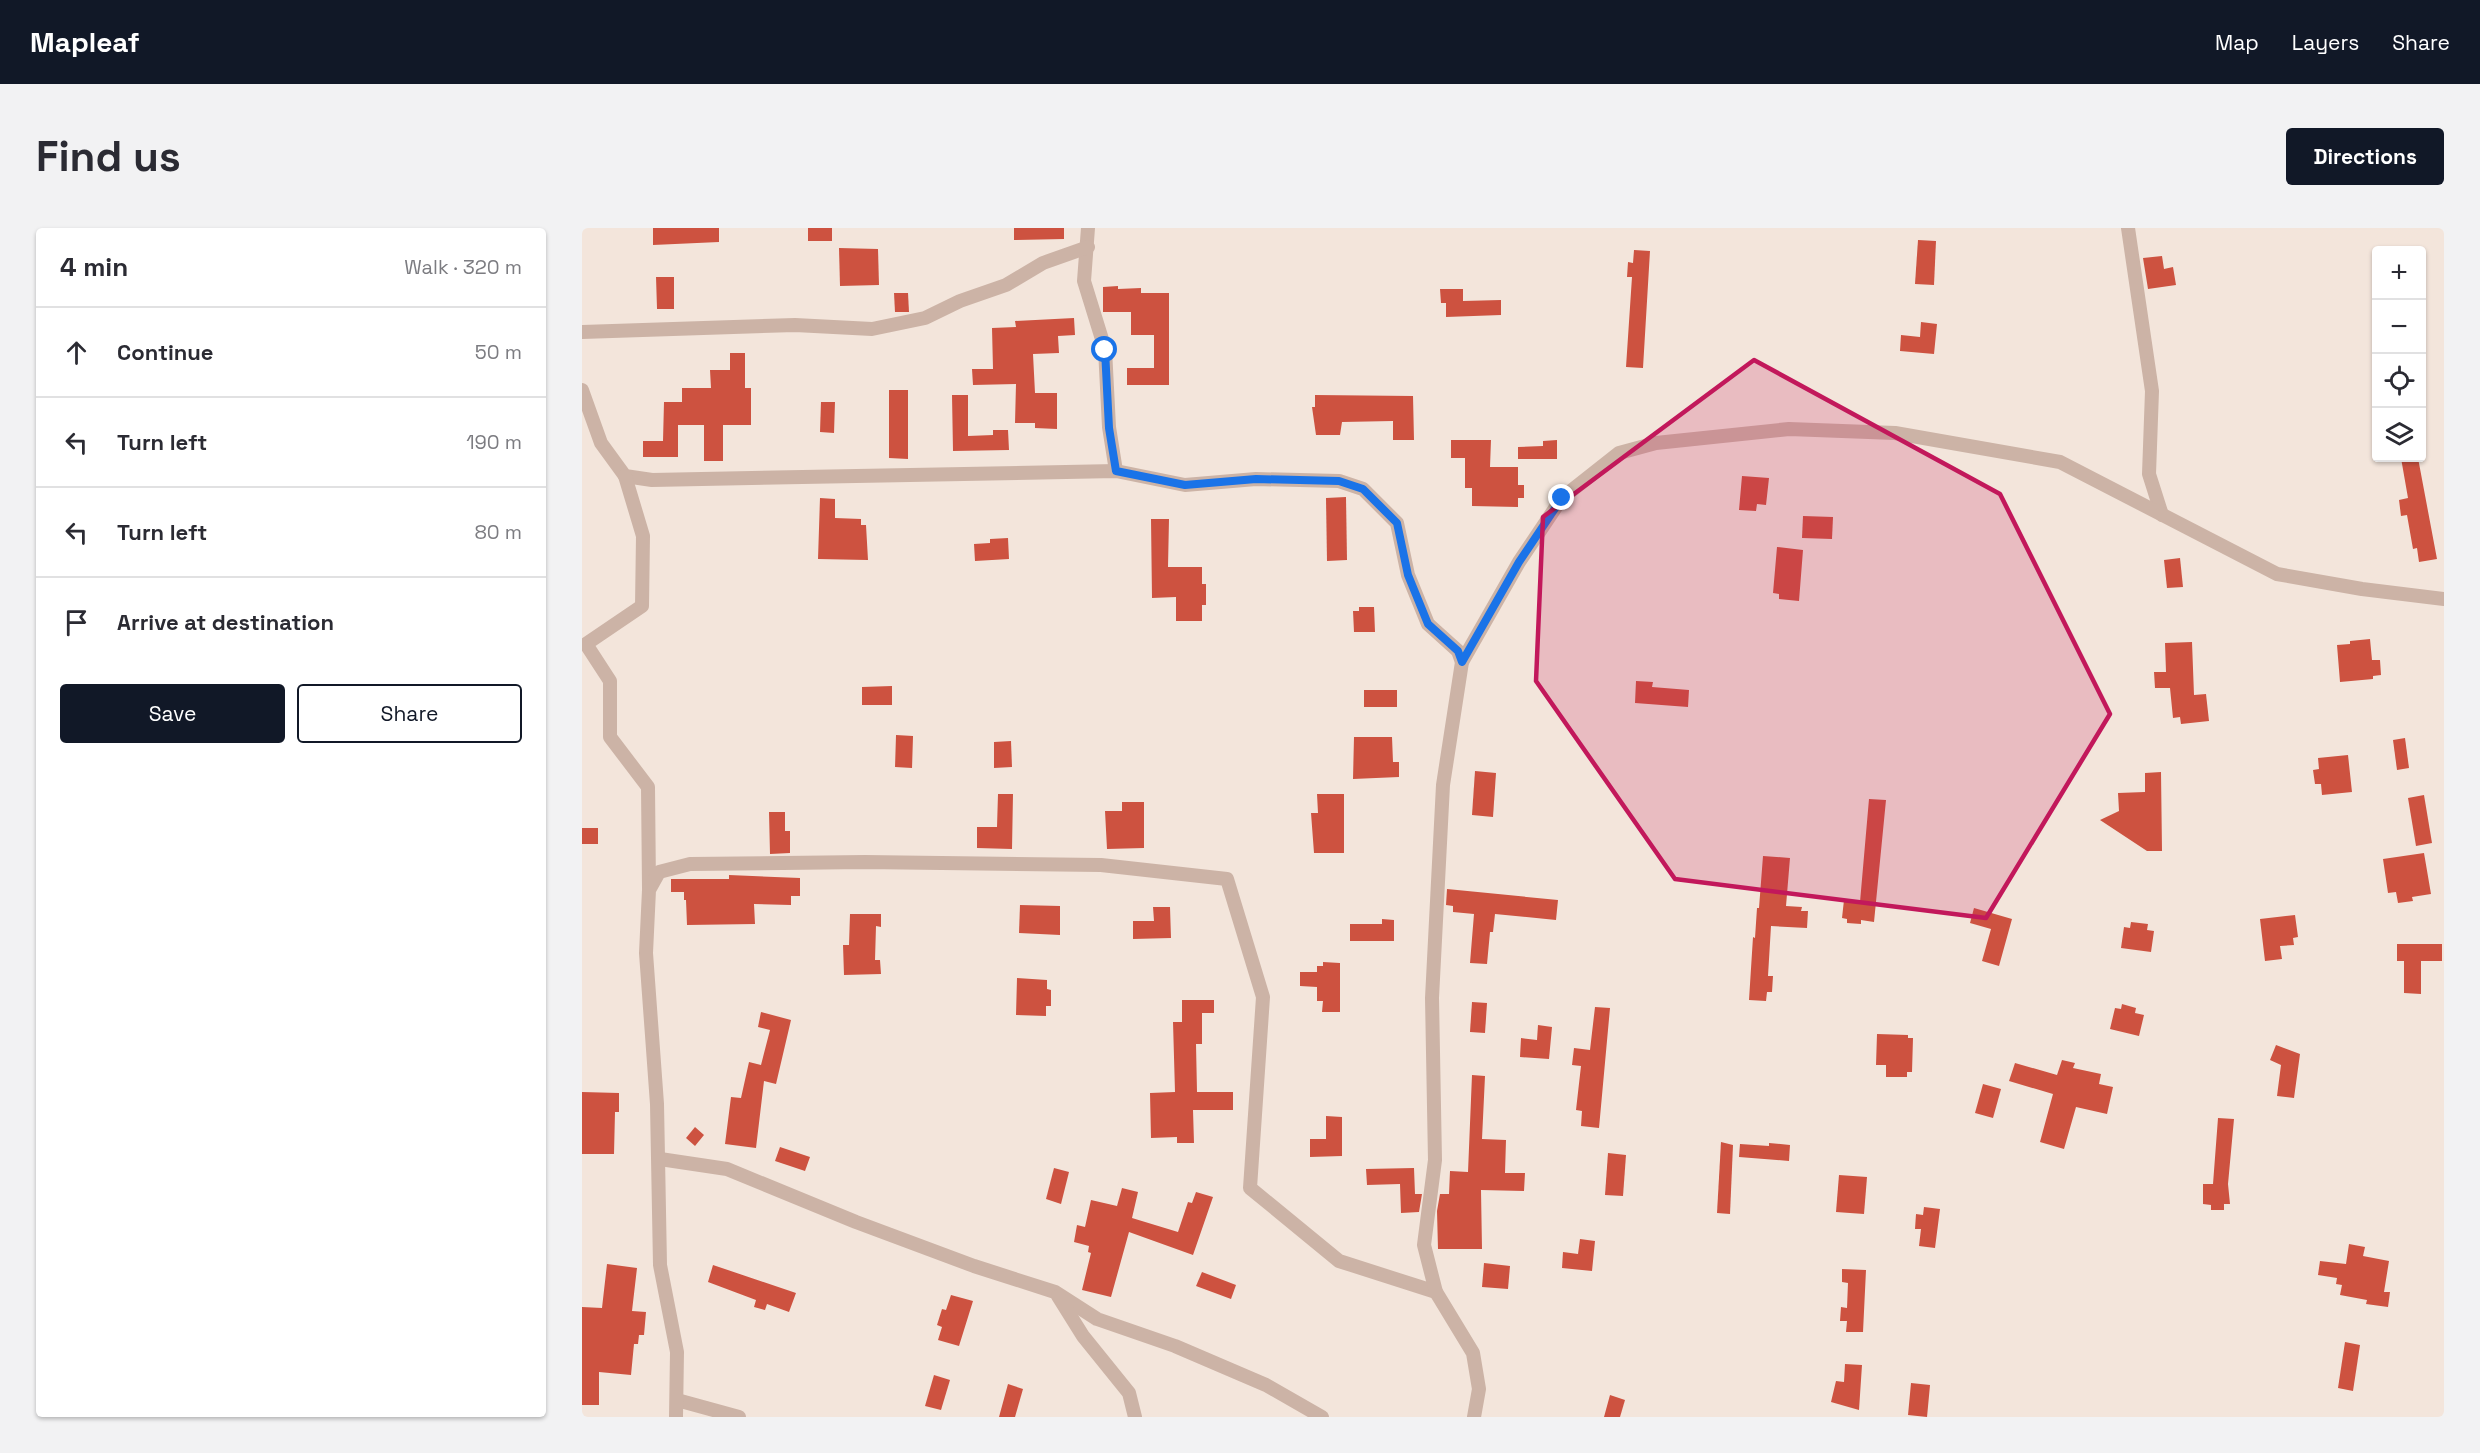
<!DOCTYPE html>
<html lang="en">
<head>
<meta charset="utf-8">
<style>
  :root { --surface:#fff; --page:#f2f2f3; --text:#2b2b33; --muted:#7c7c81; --line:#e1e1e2; --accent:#111827 }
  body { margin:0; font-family:"Space Grotesk",sans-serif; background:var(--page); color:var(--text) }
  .controls { position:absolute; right:18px; top:18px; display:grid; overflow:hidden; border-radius:6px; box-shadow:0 2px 4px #0004 }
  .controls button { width:54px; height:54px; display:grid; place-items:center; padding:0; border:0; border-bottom:2px solid var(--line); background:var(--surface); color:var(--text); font:30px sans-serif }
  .stop { position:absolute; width:18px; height:18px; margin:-14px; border:4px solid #1a73e8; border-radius:50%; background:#fff }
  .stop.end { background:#1a73e8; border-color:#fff; box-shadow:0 2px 6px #0008 }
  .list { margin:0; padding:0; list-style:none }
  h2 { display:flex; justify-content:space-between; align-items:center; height:78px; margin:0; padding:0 24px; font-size:26px }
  h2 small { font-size:20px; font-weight:400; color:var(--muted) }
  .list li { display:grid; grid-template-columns:39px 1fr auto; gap:18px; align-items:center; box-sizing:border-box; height:90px; padding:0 24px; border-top:2px solid var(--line) }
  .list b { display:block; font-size:22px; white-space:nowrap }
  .list em { font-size:20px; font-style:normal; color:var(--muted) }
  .actions { display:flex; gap:12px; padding:18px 24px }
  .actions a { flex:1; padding:14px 0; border:2px solid var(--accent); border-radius:6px; text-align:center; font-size:21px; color:var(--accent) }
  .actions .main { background:var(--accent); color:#fff }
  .icon { flex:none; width:33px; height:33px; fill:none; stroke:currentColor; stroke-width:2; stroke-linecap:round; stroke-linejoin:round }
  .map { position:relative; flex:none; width:1862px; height:1189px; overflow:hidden; border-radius:6px }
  header { display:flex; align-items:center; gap:36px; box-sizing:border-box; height:84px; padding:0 30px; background:var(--accent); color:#fff }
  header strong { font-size:28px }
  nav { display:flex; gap:33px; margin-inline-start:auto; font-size:21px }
  .intro { display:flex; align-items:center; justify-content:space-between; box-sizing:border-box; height:144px; padding:0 36px }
  h1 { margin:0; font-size:42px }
  .button { padding:15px 27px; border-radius:6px; background:var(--accent); color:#fff; font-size:21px; font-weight:700 }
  main { display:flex; gap:36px; padding:0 36px }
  aside { flex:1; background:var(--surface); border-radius:6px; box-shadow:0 2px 4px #0004 }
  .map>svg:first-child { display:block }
  .building { fill:#cd5240 }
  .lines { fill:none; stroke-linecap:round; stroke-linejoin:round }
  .minor { stroke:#ccb3a6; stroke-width:14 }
  .route { stroke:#1a73e8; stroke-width:8 }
  .marked { fill:#c2185b; fill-opacity:0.2; stroke:#c2185b; stroke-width:4.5; stroke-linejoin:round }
</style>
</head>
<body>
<header>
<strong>Mapleaf</strong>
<nav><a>Map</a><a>Layers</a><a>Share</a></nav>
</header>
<div class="intro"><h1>Find us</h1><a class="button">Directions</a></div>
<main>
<aside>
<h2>4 min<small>Walk · 320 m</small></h2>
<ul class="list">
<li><svg class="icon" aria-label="ahead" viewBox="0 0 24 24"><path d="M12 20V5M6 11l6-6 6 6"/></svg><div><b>Continue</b></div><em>50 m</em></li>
<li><svg class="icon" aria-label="left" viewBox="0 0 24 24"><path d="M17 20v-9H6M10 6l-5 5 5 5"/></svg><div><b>Turn left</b></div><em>190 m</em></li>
<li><svg class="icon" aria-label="left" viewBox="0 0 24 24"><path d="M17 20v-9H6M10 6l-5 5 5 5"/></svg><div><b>Turn left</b></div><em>80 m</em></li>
<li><svg class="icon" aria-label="arrive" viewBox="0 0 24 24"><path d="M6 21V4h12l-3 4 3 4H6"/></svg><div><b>Arrive at destination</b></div></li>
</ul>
<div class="actions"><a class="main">Save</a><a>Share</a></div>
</aside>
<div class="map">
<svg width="1862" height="1189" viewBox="0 0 1862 1189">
  <rect width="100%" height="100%" fill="#f3e5db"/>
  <g class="building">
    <path d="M71,0H137V14L71,17Z"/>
    <rect x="226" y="0" width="24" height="13"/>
    <path d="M432,0H482V11L432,12Z"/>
    <path d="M1336,12L1354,13L1352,57L1333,56Z"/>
    <path d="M257,20L296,21L297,57L258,58Z"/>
    <path d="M1052,22L1068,23L1061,140L1044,139L1050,49H1045L1046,34L1051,35Z"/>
    <path d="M1580,28L1582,41L1591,39L1594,57L1566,61L1561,30Z"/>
    <path d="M74,49H92V81H75Z"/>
    <path d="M536,58V61L559,60V65H587V157H545V140H572V107H549V84H521V59Z"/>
    <path d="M858,61H881V73L919,72V87L864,89V75H859Z"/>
    <path d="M312,65H326L327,84H313Z"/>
    <path d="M492,90L493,107L476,108L477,125L451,126L453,165H475V201L453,200V195H433L434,156L391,157L390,141H411L410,100L434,99L433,93Z"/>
    <path d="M1339,94L1355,96L1352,126L1318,123L1319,107L1338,109Z"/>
    <path d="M148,125H163V160H169V197H141V233H122V197H96V229H61V213H81L82,174H100V160H129L128,142H148Z"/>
    <path d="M307,162H326V231L307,230Z"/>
    <path d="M370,167H386V208L411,207V202H426L427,222L371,223Z"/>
    <path d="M733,167L831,168L832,212H811V193L760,194L758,207H734L730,179H733Z"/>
    <path d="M239,174H253L252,205L238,204Z"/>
    <path d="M869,212H909L908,239H936V257H942V270H936V279L890,278V260H883V230H869Z"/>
    <path d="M975,212V231H936V219L961,218V213Z"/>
    <path d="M1819,230H1836L1855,331L1837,334L1835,320L1831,321L1825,287L1819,288L1817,272L1826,270Z"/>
    <path d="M1160,248L1187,250L1184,277L1175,276L1174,283L1157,282Z"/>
    <path d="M764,269L765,332L745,333L744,270Z"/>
    <path d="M238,270L253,271V290L279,291V297H284L286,332L236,331Z"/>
    <path d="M1221,288L1251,289L1250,311L1220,310Z"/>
    <path d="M569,291H587L586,339H620V356H624V377H620V393H594V369L570,370Z"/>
    <path d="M426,310L427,331L393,333L392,316L408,315V311Z"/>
    <path d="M1195,319L1221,322L1217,373L1197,371V366L1191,365Z"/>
    <path d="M1598,330L1601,359L1585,360L1582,332Z"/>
    <path d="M777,379H792L793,404H772L771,383H777Z"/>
    <path d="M1788,411L1790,432H1798L1799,447L1791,448V451L1758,454L1755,417L1768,416V413Z"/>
    <path d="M1610,414L1612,467L1624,466L1627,493L1599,496L1598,489L1591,490L1588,460H1573L1572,444H1584L1583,415Z"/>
    <path d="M1054,453L1071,454L1070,459L1107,462L1106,479L1053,475Z"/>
    <path d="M310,458V477H280V459Z"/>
    <rect x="782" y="462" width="33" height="17"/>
    <path d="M314,507L331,508L330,540L313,539Z"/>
    <path d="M772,509H810L811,534H817V549L771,551Z"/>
    <path d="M1823,510L1827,540L1815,542L1811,512Z"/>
    <path d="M429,513L430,539L412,540V514Z"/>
    <path d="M1766,527L1770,564L1740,567L1739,556H1733L1731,542L1737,541L1736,530Z"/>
    <path d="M893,543L914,545L911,589L890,587Z"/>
    <path d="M1579,544L1580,623H1565L1518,592L1537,583L1536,565L1563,564V545Z"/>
    <path d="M416,566H431L430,621L395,620V599H415Z"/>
    <path d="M735,566H762V625H732L729,585H736Z"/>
    <path d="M1842,567L1850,615L1834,618L1826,570Z"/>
    <path d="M1287,571L1304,572L1292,694L1279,692V696L1265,695V691L1260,690L1262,672L1278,674Z"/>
    <path d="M540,574H562V620L525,621L523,583H540Z"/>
    <path d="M187,584H203V603H208V625L188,626Z"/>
    <rect x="0" y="600" width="16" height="16"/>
    <path d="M1842,625L1849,666L1830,669L1831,673L1816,675L1814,664L1806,665L1801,631Z"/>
    <path d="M1181,628L1208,630L1204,678L1220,679L1219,683H1226L1225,700L1189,698L1186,748H1191L1190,764H1185L1184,773L1167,772L1171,709L1173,710L1175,680H1177Z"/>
    <path d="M147,647L218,650V668H209V677L172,676L173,696L105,697L104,672H102V664H89V651H147Z"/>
    <path d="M865,661L976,672L974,692L913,686L911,704H908L905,736L888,735L892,686L871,684V678L864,677Z"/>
    <path d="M438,677L478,678V707L437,705Z"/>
    <path d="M571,679H588L589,710L551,711V693H572Z"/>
    <path d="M1392,680L1430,691L1417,738L1400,733L1409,701L1388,695Z"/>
    <path d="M268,686H299V699L294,698L293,732H298L299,746L262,747L261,717H267Z"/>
    <path d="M1713,687L1716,709L1711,710L1712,717L1698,718L1700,731L1683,733L1678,691Z"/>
    <path d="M800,691L812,692V713H768V696H800Z"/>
    <path d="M1549,694L1566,696L1565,702L1572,703L1569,724L1539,720L1542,699L1548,700Z"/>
    <path d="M1815,716H1860V733H1839V766L1822,765V733H1815Z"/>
    <path d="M741,734L758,735V784H740L741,773H735V759L718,758V744H735V738H741Z"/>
    <path d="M435,750L465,752V761L469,762V778H464V788L434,787Z"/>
    <path d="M600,772H632V785H620V816H614L615,864H651V882H611L612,915H595V909L569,910L568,865L593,864L591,794H600Z"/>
    <path d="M890,774L905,775L903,805L888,804Z"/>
    <path d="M1540,776L1554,780L1553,785L1562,787L1557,808L1528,801L1533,780L1539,781Z"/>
    <path d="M1013,779L1028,780L1017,900L999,898L1000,883L994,882L999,838L990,837L992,820L1008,822Z"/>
    <path d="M179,784L209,792L194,856L182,853L174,920L143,916L149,869L159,870L167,834L179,837L188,802L176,799Z"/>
    <path d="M956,797L970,799L967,831L938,829L939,810L955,812Z"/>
    <path d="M1295,806L1326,807V810H1331L1330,844H1325V849H1304V837H1294Z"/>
    <path d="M1694,817L1718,826L1712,870L1695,868L1699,837L1688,832Z"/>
    <path d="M1480,832L1493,835L1491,840L1519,846L1517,856L1531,859L1525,886L1494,879L1482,921L1458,914L1471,866L1427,853L1433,835L1475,847Z"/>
    <path d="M890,847L903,848L900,911L924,912L923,945H943L942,963L899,962L900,1021H856L855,983L858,966H867L868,943L886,944Z"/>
    <path d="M1401,856L1419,861L1411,890L1393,885Z"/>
    <path d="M0,864L37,865V884H33L32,926H0Z"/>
    <path d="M744,888L760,889V928L728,929V911H744Z"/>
    <path d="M1636,890L1652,891L1646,956L1648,976H1642V982H1629V977L1621,976V956H1631Z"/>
    <path d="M113,899L122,907L113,918L104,910Z"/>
    <path d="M1139,914L1151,917L1148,986L1135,985Z"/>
    <path d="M1187,915L1208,917L1207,933L1157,929L1158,916L1187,918Z"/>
    <path d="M198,919L228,929L223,943L193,933Z"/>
    <path d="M1026,925L1044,927L1041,968L1023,967Z"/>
    <path d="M472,940L487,944L479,976L464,971Z"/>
    <path d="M832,940L833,966H840L837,984L819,985L818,956L785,957L784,941Z"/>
    <path d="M1257,947L1285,949L1282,986L1254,984Z"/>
    <path d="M540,960L556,964L550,990L596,1004L606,974L610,975L614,964L631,969L611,1027L547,1004L529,1069L500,1062L509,1025L506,1024L507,1018L492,1014L495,997L503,999L509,972L535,978Z"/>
    <path d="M1342,979L1358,981L1353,1020L1337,1018L1339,1001H1333L1334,986L1341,987Z"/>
    <path d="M998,1011L1013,1013L1010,1043L980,1040L981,1024L996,1026Z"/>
    <path d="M1767,1016L1783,1019L1781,1028L1807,1033L1802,1064H1808L1806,1079L1784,1076L1785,1072L1758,1067L1760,1057L1754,1056L1755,1050L1736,1047L1738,1033L1764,1036Z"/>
    <path d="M902,1035L928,1038L926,1061L900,1059Z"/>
    <path d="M25,1036L55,1040L50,1083L64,1084L62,1107H57L56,1116H52L49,1147L17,1144V1177H0V1079L20,1080Z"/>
    <path d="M131,1037L214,1065L207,1084L185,1076L183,1082L172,1079L174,1072L126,1054Z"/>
    <path d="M1260,1041L1284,1042L1281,1104H1264L1265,1093H1258L1259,1079L1265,1080L1266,1055L1260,1054Z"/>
    <path d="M620,1044L654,1057L649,1071L614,1058Z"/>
    <path d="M369,1067L391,1073L377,1118L356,1112L360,1099L355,1097L360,1081L364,1082Z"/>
    <path d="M1763,1114L1778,1117L1771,1163L1756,1160Z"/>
    <path d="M1263,1136L1280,1137L1277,1182L1249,1174L1254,1153L1262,1154Z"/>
    <path d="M352,1147L368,1152L359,1182L343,1178Z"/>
    <path d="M1329,1155L1348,1157L1345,1189L1326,1187Z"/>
    <path d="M426,1156L441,1161L433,1189H417Z"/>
    <path d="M1028,1167L1043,1172L1038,1189H1022Z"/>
  </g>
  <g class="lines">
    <g class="minor">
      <path d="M506,0L502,53L523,121L527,199L534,243"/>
      <path d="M1546,0L1570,163L1567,246L1580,287"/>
      <path d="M0,104L213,97L290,101L343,90L378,73L424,57L461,35L506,19"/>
      <path d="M0,162L19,215L43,248L70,252L534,243L603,257L674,251L757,253L781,261L815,295L826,347L846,396L876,423L880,434"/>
      <path d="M43,248L61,308L60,378L4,416L28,453V509L66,559L67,660"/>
      <path d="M78,931L145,941L274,994L392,1038L473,1064L515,1091L593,1118L684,1157L740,1189"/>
      <path d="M476,1068L501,1108L547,1165L553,1189"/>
      <path d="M95,1172L157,1189"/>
      <path d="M94,1189L95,1124L78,1037L75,876L64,725L67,662L77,644L108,636L283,634L519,637L645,651L681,769L668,960L757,1033L854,1064"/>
      <path d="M892,1189L897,1161L891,1125L854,1064L842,1017L853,932L850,770L861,557L880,434L937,334L980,270L1037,225L1074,215L1207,201L1313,205L1478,234L1695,346L1780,361L1862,371"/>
    </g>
  </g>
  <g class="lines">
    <path class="route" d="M523,122L527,200L534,243L603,257L674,251L757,253L781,261L815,295L826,347L846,396L876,423L880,434L937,334L980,270"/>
  </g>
  <path class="marked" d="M1172,132L1418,266L1528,486L1404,690L1093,651L954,453L961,289Z"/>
</svg>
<div class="controls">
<button>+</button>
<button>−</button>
<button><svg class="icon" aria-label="locate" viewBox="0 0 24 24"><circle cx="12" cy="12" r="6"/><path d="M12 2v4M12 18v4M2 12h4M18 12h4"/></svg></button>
<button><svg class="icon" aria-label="layers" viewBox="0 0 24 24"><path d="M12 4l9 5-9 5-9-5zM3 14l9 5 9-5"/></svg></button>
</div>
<div class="stop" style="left:523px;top:122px"></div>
<div class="stop end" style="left:980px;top:270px"></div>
</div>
</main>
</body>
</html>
